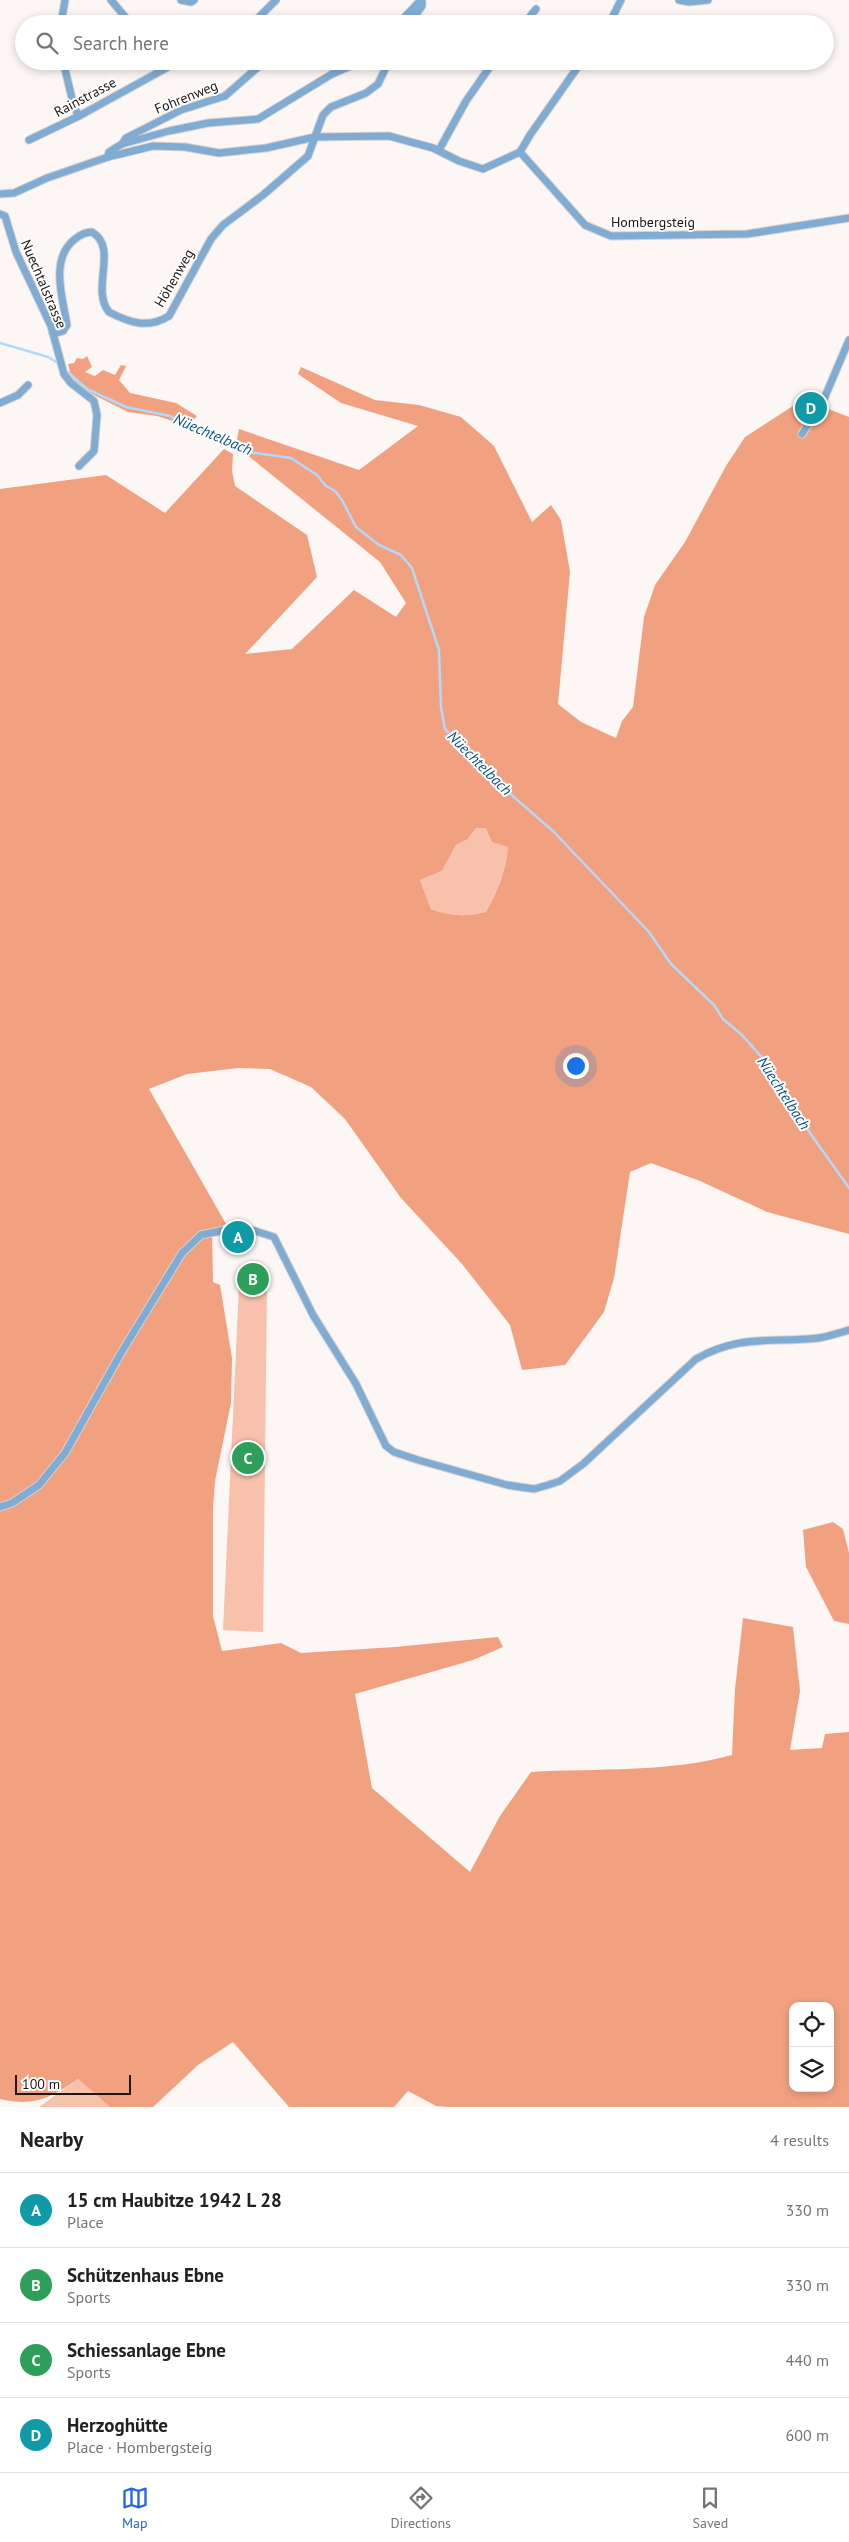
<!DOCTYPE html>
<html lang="en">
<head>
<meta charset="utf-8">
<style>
  :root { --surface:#fff; --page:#f2f2f2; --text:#202124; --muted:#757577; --line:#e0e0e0; --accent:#2563eb }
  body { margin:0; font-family:"PT Sans",sans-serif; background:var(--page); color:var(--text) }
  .controls { position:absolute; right:15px; bottom:15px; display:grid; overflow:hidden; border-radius:10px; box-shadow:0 2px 8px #0003 }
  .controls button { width:45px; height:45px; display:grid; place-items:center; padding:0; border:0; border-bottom:1px solid var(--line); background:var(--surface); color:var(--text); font:25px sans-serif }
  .scale { position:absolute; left:15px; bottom:12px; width:116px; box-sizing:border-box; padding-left:5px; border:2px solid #1f1612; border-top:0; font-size:14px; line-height:18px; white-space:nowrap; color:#1f1612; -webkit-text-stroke:4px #fff; paint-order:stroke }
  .you { position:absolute; left:575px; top:1065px; width:18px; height:18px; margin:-12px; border:4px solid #fff; border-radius:50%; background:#1a73e8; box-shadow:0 0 0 8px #1a73e833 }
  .badge { display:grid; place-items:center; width:32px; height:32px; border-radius:50%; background:var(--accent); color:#fff; font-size:16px; font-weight:700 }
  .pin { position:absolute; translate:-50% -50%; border:2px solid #fff; box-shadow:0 1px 5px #0006 }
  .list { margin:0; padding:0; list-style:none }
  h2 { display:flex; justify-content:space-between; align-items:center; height:65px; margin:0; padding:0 20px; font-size:21px }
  h2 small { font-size:16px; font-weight:400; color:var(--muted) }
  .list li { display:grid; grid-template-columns:32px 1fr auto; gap:15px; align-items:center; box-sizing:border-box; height:75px; padding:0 20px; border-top:1px solid var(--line) }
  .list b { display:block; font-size:19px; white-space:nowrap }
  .list p { margin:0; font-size:16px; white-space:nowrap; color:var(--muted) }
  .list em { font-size:16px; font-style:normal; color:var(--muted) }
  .icon { flex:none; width:28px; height:28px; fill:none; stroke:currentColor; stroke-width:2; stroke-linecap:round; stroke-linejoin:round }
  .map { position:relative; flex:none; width:849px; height:2107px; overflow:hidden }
  .search { position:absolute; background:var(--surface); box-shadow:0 2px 8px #0003; left:15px; right:15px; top:15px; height:55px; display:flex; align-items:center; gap:12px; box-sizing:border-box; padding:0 18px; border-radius:28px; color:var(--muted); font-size:19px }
  .sheet { height:365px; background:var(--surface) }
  nav { display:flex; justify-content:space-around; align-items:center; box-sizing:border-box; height:70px; border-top:1px solid var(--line); background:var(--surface); font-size:14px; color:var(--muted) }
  nav a { display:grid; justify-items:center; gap:2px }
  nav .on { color:var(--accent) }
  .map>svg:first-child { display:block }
  .green { fill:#f7c1ac }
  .forest { fill:#f1a17f; fill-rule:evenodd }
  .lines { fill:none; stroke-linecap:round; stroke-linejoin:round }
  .stream { stroke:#b2d8fc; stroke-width:2.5 }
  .minor-casing { stroke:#d9d2d0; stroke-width:9 }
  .minor { stroke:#80acd4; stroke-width:7 }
  .labels { text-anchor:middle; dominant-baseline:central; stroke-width:4; stroke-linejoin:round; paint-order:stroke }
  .street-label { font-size:14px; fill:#1f1612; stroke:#fff }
  .water-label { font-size:15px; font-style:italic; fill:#085489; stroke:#fff }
</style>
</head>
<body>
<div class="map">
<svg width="849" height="2107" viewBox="0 0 849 2107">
  <rect width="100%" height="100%" fill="#fcf6f4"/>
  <g class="green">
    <path d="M486,827L508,847C506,871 498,891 486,912C466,917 451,916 431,909L420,880L442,871L456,845L468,839L476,828Z"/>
    <path d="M239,1286H267L263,1632L223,1630Z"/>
    <path d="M78,2079L110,2107H39Z"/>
  </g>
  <g class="forest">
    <path d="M87,356L92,367L85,372L95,376L103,370L115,375L121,365L126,366L119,380L130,393L176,403L197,416L188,426L157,416L128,412L94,395L81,387L71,376L68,364L74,363L77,358L83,359Z"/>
    <path d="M301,367L375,400L419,405L461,417L494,446L532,522L551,505L561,520L570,572L558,704L581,722L616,738L622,721L633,707L644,617L655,585L685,542L726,466L745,437L810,395L817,394L826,408L849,417V1234L767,1212L700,1181L651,1163L630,1172L614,1278L604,1312L565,1365L522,1370L510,1325L462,1264L401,1198L345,1119L311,1087L270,1069L238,1068L187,1074L149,1089L226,1224L212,1230L213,1282L220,1285L232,1358L231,1403L215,1481L213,1508V1616L222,1651L281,1643L301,1653L395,1647L498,1637L503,1647L473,1660L355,1694L372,1788L470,1872L500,1816L531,1772C598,1768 667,1773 732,1755L735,1689L743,1618L793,1627L800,1691L790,1750L822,1748L825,1734L849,1732V2107H448L436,2106L408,2091L394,2107H289L233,2042L198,2065L153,2107H110L78,2079C51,2098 34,2107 0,2099V489L106,475L165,513L224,449L233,454L232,471L235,486L307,535L317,577L245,654L292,649L354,590L396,617L406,603L380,562L236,446L239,429L359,470L418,426L341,403L298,374ZM476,828H486L492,842L508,847C506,871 498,891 486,912C466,917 450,916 431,909L420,880L442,871L456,845L468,839ZM793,2006H830V2088H793Z"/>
    <path d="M833,1522L843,1529L849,1553V1624L834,1621L806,1567L803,1530Z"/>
  </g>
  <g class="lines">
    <g class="stream">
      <path d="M0,343L48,357L58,363"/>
      <path d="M68,372L87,389L126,407L170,416L248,452L291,458L317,475L326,486L335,491L342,500L356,527L379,545L401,555L412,568L439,650L441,708L445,729L499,784L554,832L649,932L671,964L714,1005L723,1019L742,1035L766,1062L798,1116L849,1188"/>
    </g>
    <g class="minor-casing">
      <g id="minor">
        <path d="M111,0L131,24"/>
        <path d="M181,0L191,2L194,0"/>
        <path d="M679,0L689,2L708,0"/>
        <path d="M61,24L65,0"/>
        <path d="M252,24L276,0"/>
        <path d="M398,24L421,0"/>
        <path d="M409,24L422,6V0"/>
        <path d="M524,24L536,9"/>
        <path d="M609,24L621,0"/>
        <path d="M63,61L74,107L79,116"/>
        <path d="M29,140L79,116L179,61"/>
        <path d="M122,144L126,138L181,110L225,96L257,68"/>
        <path d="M439,150L466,101L494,61"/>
        <path d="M520,152L530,135L582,61"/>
        <path d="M108,157L153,146L185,147L219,153L266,148L315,137L389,136L433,148L459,161L483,169L520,152L585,225L611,236L747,234L849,218"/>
        <path d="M0,194L14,193L47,178L108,157L109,152L122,144L169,131L208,123L258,119L332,74L362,61"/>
        <path d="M0,214L5,216L16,252L51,326L64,374L71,383L94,401L97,415L94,451L79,466"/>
        <path d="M53,334L63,331L67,325C63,299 49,259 75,239C80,235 85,232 92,232C119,248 90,289 109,312C130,323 148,329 169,316L211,239L223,225L263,195L308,156L323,115L331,107L366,93L378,84L389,61"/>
        <path d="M0,403L18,395L28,385"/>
        <path d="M802,434L824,399L849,340"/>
        <path d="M0,1507L12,1503L39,1485L65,1453L121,1353L182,1253L201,1235L225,1230H252L274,1237L313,1315L356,1384L386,1446L394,1452L418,1460L507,1485L534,1489L548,1485L560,1481L583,1464L696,1359C740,1334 772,1343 819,1338C829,1336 839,1333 849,1330"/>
      </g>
    </g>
    <use href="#minor" class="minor"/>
  </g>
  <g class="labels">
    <g class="street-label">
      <text transform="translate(85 97) rotate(-28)">Rainstrasse</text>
      <text transform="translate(186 97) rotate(-22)">Fohrenweg</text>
      <text x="653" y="222">Hombergsteig</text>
      <text transform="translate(174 278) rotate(-60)">Höhenweg</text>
      <text transform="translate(44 284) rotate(67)">Nuechtalstrasse</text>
    </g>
    <g class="water-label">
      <text transform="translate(213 434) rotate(23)">Nüechtelbach</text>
      <text transform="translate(480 763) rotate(45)">Nüechtelbach</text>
      <text transform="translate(784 1093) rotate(57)">Nüechtelbach</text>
    </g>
  </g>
</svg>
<div class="controls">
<button><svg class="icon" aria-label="locate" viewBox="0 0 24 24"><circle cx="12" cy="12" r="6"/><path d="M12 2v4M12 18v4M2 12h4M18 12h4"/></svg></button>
<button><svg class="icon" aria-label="layers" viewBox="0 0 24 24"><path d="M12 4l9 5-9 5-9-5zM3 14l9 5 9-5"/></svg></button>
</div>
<div class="scale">100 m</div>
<div class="you"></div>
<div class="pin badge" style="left:238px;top:1237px;background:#0f9aa8">A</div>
<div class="pin badge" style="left:253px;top:1279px;background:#2e9e5b">B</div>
<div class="pin badge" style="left:248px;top:1458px;background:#2e9e5b">C</div>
<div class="pin badge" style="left:811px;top:408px;background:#0f9aa8">D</div>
<div class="search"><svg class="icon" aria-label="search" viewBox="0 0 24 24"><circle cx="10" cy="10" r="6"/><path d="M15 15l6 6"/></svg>Search here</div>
</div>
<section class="sheet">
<h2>Nearby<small>4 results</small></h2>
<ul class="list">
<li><span class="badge" style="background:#0f9aa8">A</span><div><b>15 cm Haubitze 1942 L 28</b><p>Place</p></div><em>330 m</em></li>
<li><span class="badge" style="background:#2e9e5b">B</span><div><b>Schützenhaus Ebne</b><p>Sports</p></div><em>330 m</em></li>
<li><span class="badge" style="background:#2e9e5b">C</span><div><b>Schiessanlage Ebne</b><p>Sports</p></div><em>440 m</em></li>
<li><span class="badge" style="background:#0f9aa8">D</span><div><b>Herzoghütte</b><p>Place · Hombergsteig</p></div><em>600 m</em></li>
</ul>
</section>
<nav>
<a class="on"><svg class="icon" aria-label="map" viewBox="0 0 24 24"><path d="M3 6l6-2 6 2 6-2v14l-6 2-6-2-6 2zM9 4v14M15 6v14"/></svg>Map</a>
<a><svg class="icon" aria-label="directions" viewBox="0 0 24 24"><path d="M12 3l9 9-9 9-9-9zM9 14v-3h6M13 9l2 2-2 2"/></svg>Directions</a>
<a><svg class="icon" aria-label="saved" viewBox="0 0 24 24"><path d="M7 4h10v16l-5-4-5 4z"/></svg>Saved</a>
</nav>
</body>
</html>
